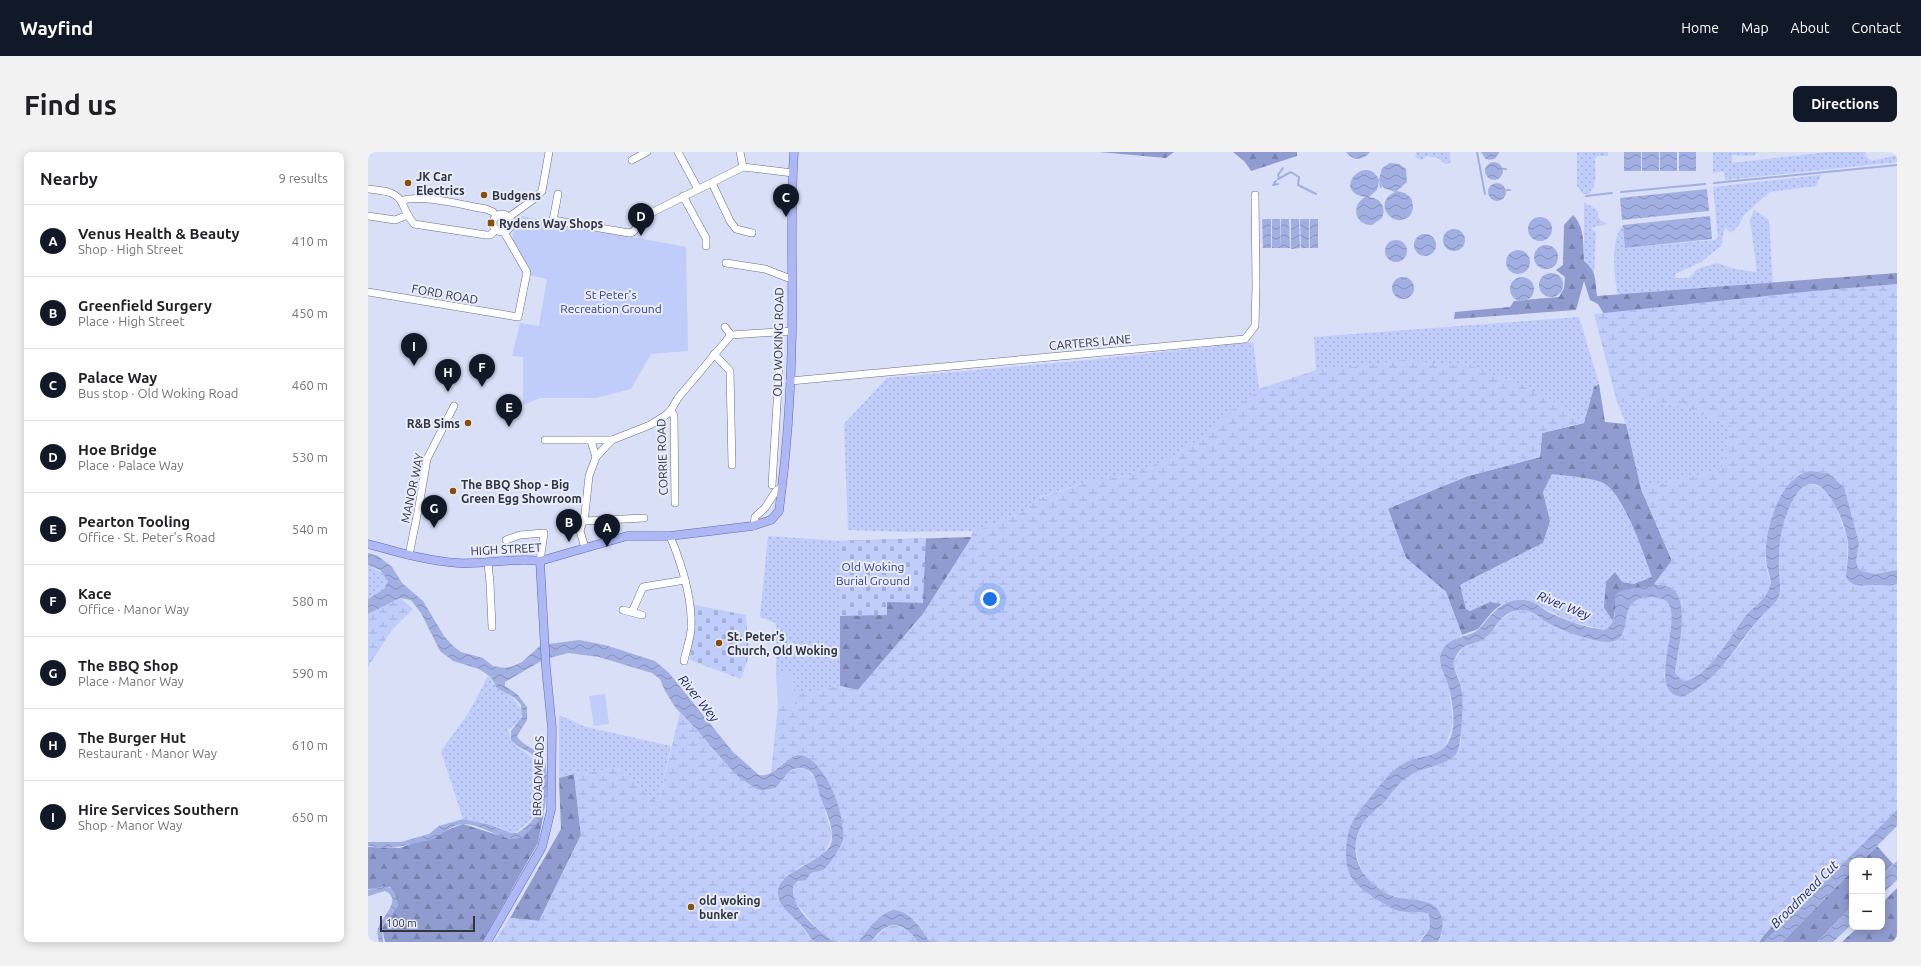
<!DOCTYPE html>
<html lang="en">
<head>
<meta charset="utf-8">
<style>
  :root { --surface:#fff; --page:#f2f2f2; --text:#202124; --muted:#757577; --line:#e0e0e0; --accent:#111827 }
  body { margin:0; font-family:Ubuntu,sans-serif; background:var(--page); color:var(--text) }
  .controls { position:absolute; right:12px; bottom:12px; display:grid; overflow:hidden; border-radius:8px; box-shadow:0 2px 10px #0003 }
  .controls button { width:36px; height:36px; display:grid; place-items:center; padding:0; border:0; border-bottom:1px solid var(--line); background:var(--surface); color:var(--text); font:20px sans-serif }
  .scale { position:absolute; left:12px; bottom:10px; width:95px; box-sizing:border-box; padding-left:4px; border:2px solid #32343e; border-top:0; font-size:11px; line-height:14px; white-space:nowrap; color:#32343e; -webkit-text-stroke:3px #e8ecfb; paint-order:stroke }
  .you { position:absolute; left:622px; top:447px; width:14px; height:14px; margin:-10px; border:3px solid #fff; border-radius:50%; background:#1a73e8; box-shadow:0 0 0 6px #1a73e833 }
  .badge { display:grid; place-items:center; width:26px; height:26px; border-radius:50%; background:var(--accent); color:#fff; font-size:13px; font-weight:700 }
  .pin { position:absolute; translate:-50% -33px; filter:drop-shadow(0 1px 2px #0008) }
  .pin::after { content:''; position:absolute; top:21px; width:14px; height:12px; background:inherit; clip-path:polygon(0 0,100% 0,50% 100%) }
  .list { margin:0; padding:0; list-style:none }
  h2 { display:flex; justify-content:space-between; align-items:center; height:52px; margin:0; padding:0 16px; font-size:17px }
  h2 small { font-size:13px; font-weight:400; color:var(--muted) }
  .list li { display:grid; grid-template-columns:26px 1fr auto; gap:12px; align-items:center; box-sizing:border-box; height:72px; padding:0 16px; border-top:1px solid var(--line) }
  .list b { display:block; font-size:15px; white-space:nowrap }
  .list p { margin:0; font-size:13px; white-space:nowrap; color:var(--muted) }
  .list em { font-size:13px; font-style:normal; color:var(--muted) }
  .map { position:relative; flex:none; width:1529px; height:790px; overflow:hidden; border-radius:8px }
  header { display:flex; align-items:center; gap:24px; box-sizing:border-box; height:56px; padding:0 20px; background:var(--accent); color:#fff }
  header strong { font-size:19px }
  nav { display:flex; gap:22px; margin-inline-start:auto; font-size:14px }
  .intro { display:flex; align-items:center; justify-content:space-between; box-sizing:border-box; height:96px; padding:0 24px }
  h1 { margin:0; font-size:28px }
  .button { padding:10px 18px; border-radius:8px; background:var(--accent); color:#fff; font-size:14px; font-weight:700 }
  main { display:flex; gap:24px; padding:0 24px }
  aside { flex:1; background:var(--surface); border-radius:8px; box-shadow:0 2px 10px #0003 }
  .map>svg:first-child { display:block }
  .grass { fill:url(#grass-dots) }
  .forest { fill:url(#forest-firs) }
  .wetland { fill:url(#wetland-marsh) }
  .cemetery { fill:url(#cemetery-stones) }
  .park { fill:#c0ccfa }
  .water { fill:url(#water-waves) }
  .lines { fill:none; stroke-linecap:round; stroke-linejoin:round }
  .stream { stroke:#a2afe3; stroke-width:2 }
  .minor-casing { stroke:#686e83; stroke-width:8 }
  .major-casing { stroke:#5f6bb0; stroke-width:9 }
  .minor { stroke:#fff; stroke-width:7 }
  .major { stroke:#adb8f4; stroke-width:8 }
  .poi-dot { fill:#884f04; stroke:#e8ecfb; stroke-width:1.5 }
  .labels { text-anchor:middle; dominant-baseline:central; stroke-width:4; stroke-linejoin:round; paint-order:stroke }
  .poi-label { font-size:12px; font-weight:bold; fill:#32343e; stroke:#e8ecfb; text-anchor:start }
  .street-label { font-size:12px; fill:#32343e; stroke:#e8ecfb }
  .park-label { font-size:12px; fill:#323c7b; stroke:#e8ecfb }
  .water-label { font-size:13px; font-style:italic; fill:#1f2562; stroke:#e8ecfb }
</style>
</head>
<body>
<header>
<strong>Wayfind</strong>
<nav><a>Home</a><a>Map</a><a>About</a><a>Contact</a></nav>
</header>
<div class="intro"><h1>Find us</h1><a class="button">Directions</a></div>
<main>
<aside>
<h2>Nearby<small>9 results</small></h2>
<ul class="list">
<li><span class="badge">A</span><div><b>Venus Health &amp; Beauty</b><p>Shop · High Street</p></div><em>410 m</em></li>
<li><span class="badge">B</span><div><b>Greenfield Surgery</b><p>Place · High Street</p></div><em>450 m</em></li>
<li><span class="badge">C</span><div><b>Palace Way</b><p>Bus stop · Old Woking Road</p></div><em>460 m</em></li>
<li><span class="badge">D</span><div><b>Hoe Bridge</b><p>Place · Palace Way</p></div><em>530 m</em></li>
<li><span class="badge">E</span><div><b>Pearton Tooling</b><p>Office · St. Peter's Road</p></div><em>540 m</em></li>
<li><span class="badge">F</span><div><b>Kace</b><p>Office · Manor Way</p></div><em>580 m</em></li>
<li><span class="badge">G</span><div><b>The BBQ Shop</b><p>Place · Manor Way</p></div><em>590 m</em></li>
<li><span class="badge">H</span><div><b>The Burger Hut</b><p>Restaurant · Manor Way</p></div><em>610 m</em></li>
<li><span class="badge">I</span><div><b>Hire Services Southern</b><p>Shop · Manor Way</p></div><em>650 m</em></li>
</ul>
</aside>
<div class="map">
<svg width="1529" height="790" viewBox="0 0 1529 790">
  <defs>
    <pattern id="grass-dots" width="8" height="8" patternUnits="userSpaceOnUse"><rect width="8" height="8" fill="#c0ccfa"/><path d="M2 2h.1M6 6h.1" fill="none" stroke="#a5b0d7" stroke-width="1.8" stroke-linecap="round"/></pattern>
    <pattern id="forest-firs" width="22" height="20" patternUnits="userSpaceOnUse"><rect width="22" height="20" fill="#909ccf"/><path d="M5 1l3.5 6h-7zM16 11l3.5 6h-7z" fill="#7680a9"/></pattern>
    <pattern id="wetland-marsh" width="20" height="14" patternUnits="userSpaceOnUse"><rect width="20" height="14" fill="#c0ccfa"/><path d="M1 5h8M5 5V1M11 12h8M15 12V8" fill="none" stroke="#a5b0d7"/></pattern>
    <pattern id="cemetery-stones" width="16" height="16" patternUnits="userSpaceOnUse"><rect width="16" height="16" fill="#c0ccfa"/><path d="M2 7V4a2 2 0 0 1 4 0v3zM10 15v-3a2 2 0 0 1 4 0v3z" fill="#a5b0d7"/></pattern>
    <pattern id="water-waves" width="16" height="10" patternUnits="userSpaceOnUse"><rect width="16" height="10" fill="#a2afe3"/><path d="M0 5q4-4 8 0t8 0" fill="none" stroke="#858fb9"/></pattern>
  </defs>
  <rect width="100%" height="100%" fill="#d8dff7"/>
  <g class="grass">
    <path d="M1048,0H1082L1081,4L1083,8L1081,12H1077L1070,6L1059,4L1053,8L1047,5L1049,1Z"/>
    <path d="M1209,0H1240V4H1229L1227,7C1227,19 1230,33 1221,42H1215L1209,34Z"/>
    <path d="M1345,0H1390L1385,4L1364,3V11L1460,0H1498L1497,4L1504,9L1529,3V10L1357,28L1356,19L1345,21Z"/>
    <path d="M1453,23L1448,34L1402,40L1376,63L1371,73L1363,81L1357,75L1353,94L1333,110L1307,122L1308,126H1321L1329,117L1349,111L1367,117L1389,120L1382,68L1386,58L1401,68L1405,131L1250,143C1246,126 1242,87 1255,73L1258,96L1346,88L1350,86L1345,35Z"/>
    <path d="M1216,50L1229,58L1231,67L1240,72L1225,75L1223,77L1228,80L1226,121L1222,114L1216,109Z"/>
    <path d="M1211,165L1231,232L1226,235L1216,271L1175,243L970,217L948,218L946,185Z"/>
    <path d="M885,190L891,237L841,281L807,304L768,322L719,330L674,344L654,360L616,376L605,379L537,380L480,378L476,272L519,226L720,208Z"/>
    <path d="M1284,248L1323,257L1363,274L1354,317L1273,337L1258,272L1249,250Z"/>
    <path d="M1184,322C1200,324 1218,325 1232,330C1255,338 1276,403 1284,425L1266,432L1254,430L1236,456L1245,469L1242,475L1237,478L1201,469L1160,448L1144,449L1134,452L1122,450L1102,459L1098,457L1092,433L1175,391L1182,369L1175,340Z"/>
    <path d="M400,384L472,389V534L426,545L425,521L408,522V471L392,465Z"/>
    <path d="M0,413L16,422L20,429L15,438L0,447Z"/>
    <path d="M120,524L123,525L125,531L145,546L154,559L152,569L140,578C144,594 158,601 171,610L175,635L168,663L146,682L128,674L95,667L73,599L100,562Z"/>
    <path d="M191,563L218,575L303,594L290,651L251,616L206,622L191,626Z"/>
  </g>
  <g class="forest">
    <path d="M731,0H806L798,6Z"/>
    <path d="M865,0H929V4L883,19L877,10Z"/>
    <path d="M1205,63C1217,75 1215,93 1216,109C1229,119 1227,129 1229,144L1529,121V136L1237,164L1230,152L1222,148L1216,129L1208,158L1086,167L1087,160L1142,155L1146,149L1191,145L1196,136L1197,125L1188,118L1195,113L1196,73Z"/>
    <path d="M1231,232L1237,270L1258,272L1273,337L1304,409L1287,432L1292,434L1258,438L1247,458L1245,469L1236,456L1238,430L1247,420L1254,430L1266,432L1284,425C1276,403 1255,338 1233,330C1218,325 1200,324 1184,322L1175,340L1182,369L1175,391L1092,433L1098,457L1102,459L1122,450L1134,452L1125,459L1110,477L1094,483L1078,440L1038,406L1019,357L1100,324L1172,305L1174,281L1216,271L1226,235Z"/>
    <path d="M604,385L555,462L490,538L472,534V389Z"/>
    <path d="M206,622L213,683L171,769L142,766L193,677L191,626Z"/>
    <path d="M176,660L170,691L114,790H17L14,776L30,753L22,735L0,737V695L32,696L95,672L142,687L155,684Z"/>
    <path d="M1509,694L1525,712L1514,723V709H1494Z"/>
    <path d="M1484,719V754L1449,790H1414Z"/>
    <path d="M1529,736V790H1474L1490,775H1514V751Z"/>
    <path d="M1434,753L1396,790H1391C1402,773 1417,763 1434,753Z"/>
  </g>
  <g class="wetland">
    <path d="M1529,132V418L1507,422L1493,420L1490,416L1488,408L1491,391L1476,335L1460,321L1443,319L1426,326L1408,355L1397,406L1399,419L1403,430C1399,449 1387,452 1376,466C1366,480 1333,535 1314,528L1307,521C1310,494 1322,460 1305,438L1286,432L1304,408L1273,337L1354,317L1363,274L1323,257L1284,248L1249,250L1226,162L1445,139Z"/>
    <path d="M1035,208L1106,215L1175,243L1216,271L1174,281L1172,305L1100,324L1020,356L1038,406L1078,440L1094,483L1086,488L1077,524L1081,536L1085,570L1078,593L1073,599L1035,611L1016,628L978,704L981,719L1034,759L1051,760L1061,762L1062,776L1050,790H562L547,768L512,766L490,790H466L449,776L426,749L425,734L443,721L456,717C462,710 470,701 473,692C481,670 462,635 452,616L417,609L403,621L410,554L427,553L426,542L472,534L490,538L555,462L602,389L605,379L616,376L654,360L671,346L719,330L763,323L807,304L837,283L891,237L948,218L970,217Z"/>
    <path d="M1439,332C1462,333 1468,354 1474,373C1476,378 1479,383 1479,388C1480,400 1479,413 1478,425C1488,437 1494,433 1507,433C1515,433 1521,435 1529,432V658C1498,689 1468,722 1435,752C1419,766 1404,770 1391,790H1070L1074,783L1059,750C1035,748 1008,743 995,720C985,702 985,680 1001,664C1004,661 1007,659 1010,656C1016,650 1019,643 1025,637C1031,629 1041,624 1050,619C1065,611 1079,600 1093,590L1094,536L1086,515V508L1096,495L1113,489L1128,475L1132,468L1147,458H1159L1181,471L1231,489L1256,482C1257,473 1257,457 1264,450C1273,442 1298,442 1302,455C1308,478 1298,502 1296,525L1322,542C1343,527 1359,508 1376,488C1381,481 1385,473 1392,466C1397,460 1407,453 1410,446C1414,436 1411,426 1411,416C1410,388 1413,349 1439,332Z"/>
    <path d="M32,446L45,457L23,479L0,515V462Z"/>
    <path d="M312,561L329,578L407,636C420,620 432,605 448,628L464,683L456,702L428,717L414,754L424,765L434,774L439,783L446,790H126L142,766L171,769L213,683L206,622L251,616L290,651Z"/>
    <path d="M528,773L538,775L550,790H503L519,775Z"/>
  </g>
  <g class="cemetery">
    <path d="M558,386L555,451L519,450V463L472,464V389Z"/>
    <path d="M326,453L378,463L381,503L373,527L322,508Z"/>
  </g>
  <g class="park">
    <path d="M147,63L318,95L320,199L283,202L263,237L228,246H172L155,253V205L144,204L152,171L171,174L179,127L161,123L144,91Z"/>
    <path d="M425,521L427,553L410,554L408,522Z"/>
    <path d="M237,542L241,572L226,574L221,544Z"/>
  </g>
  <g class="water">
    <path d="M978,0H1002C995,9 984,9 978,0Z"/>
    <path d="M1113,0H1131C1129,7 1124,9 1118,7Z"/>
    <rect x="1256" y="0" width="17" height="19"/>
    <rect x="1274" y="0" width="17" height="19"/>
    <rect x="1292" y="0" width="17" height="19"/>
    <rect x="1311" y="0" width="17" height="19"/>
    <circle cx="1126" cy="19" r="9"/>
    <path d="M1022,11L1031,12L1038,17L1039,30L1029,39L1037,41L1043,46C1045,52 1046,57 1043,62C1028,81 1002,51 1027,40L1016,36L1011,29L1009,38L1001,45C1012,46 1019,55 1014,66L1004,73C986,73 983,53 997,45C962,39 999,0 1011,28L1014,16Z"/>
    <circle cx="1129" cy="40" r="9"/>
    <path d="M1339,37L1341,59L1254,68L1252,46Z"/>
    <path d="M1342,64L1344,87L1257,96L1255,73Z"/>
    <circle cx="1172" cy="77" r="12"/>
    <path d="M894,67H903V96H895Z"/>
    <path d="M904,67H912L913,96H904Z"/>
    <path d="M913,67H921L922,96H913Z"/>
    <path d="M923,67H931L932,96L923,97Z"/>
    <path d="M932,67H941V96H933Z"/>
    <rect x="942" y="67" width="8" height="29"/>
    <circle cx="1086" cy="88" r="11"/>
    <circle cx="1057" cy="93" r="11"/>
    <circle cx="1028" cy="99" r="11"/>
    <circle cx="1178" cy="105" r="12"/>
    <circle cx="1150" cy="110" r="12"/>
    <circle cx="1183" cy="133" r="12"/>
    <circle cx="1154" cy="137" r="12"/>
    <circle cx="1035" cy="136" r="11"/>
    <path d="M1443,319L1460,321L1476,335L1491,391L1488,409L1490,416L1493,419L1507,422L1529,418V432C1521,435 1515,433 1507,433C1496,433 1485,437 1478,425C1479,413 1482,397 1479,385C1474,363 1450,305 1426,346C1413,368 1410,393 1411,418C1411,427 1414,438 1410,446C1406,454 1396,460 1391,467C1372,488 1358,515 1335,532C1327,538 1315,549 1305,542C1283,527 1316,465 1298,449C1294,446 1287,445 1282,445C1240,446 1276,497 1231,489C1216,486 1195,479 1182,472C1174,468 1167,460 1157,458C1152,458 1145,458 1141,461C1130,466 1127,478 1117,486C1110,492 1099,491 1092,498C1091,499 1086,507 1086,508C1084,516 1091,527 1093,535C1096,545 1094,595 1088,602C1077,614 1060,614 1046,621C1034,627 1026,637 1018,648C1013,654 1007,658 1001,664C989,675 984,695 990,711C996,726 1008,736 1022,743C1034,749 1049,746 1061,751C1077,758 1077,776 1070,790H1052L1062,776L1061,762C1050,758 1038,762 1028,758C1017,753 990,737 984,726C975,713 977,684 984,671C988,662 996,654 1002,646C1011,634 1020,622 1033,613C1045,604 1066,606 1077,595C1090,580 1085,553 1081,536C1078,523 1068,512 1074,499C1082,483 1103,486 1112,476C1125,461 1134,447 1155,448C1167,448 1172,456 1182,461C1199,469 1218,476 1237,478C1249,472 1247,456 1247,444C1253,435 1269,436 1279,435C1283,435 1291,433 1293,433C1328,435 1309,499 1307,521L1314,528C1333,535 1366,480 1376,466C1387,452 1399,449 1403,430C1402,422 1398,415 1398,406C1396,379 1412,323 1443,319Z"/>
    <path d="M0,401L10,404L24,415L34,431L55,449L76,484L86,495L93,500L115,506L125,514L137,516L145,514L154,510L173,493L211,488L237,493L287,509L301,521L365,600L391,623C406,626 415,607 430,603C457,604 478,664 475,687C474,694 461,714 455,718C451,719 446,720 443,721L438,728L430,729L425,734C423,758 449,777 466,790H446C441,785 438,778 433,773C424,763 409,754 410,739C411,720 453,710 462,694C469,681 457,657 452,644C450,637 449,628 444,621C440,618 435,615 430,616C419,617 415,629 407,636L394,638L389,637L372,626L361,615L329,578L307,555L297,539L292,527L284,521L231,505L200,501L175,508L137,530V534L149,542L159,555V568L149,584C155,595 170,596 176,608C181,618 179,654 174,664C171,670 165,675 160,680C156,683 153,687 147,687C133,688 111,671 95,672C83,673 75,682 65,687C61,689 55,689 51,690C28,696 23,697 0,694V690H33L61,682L71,674L95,667L123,673L143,681H149C156,677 165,669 169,662C175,652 177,618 170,608C163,599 150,596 143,588V579L154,565L153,553L147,546L129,536L123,525L111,517L85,509L72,499L53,461L43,448L32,446L0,462V447L16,437L20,429L12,418L0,413Z"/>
    <path d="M1529,658V674L1494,709H1484V719L1414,790H1396Z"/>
    <path d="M1529,709V728L1514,742V723Z"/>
    <path d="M15,734C26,735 29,743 30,753L14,776L15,790H11C10,785 8,779 11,774C15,764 35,747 17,739L0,744V738Z"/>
    <path d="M1484,754V772L1465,790H1449Z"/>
    <path d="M526,758C544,760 553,777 562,790H550C534,767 519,768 503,790H490C500,779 511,761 526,758Z"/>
  </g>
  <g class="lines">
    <g class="stream">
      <path d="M1109,0L1117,42"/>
      <path d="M1135,17H1138"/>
      <path d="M911,26L910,23L915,16"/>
      <path d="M910,27L923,20L931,25L930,33L948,42"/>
      <path d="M906,31L908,29"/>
      <path d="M1346,31L1529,13"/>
      <path d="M1012,32L1013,35"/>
      <path d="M905,33L910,32"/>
      <path d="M1139,38H1142"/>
      <path d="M1253,40L1337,32"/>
      <path d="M1218,44L1244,41"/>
    </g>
    <g class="minor-casing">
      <g id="minor">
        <path d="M310,0L330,37"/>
        <path d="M372,0L375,15"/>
        <path d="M264,8L279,0"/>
        <path d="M344,31L362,69L368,77L384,81"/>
        <path d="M0,37C14,39 29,38 35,53C38,60 41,66 46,72L118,83H122L128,78"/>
        <path d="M190,42L185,68L261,81L265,80L281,62L375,15L425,21"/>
        <path d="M315,44L338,86V94"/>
        <path d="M33,49C51,41 98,54 118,57L125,60L128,64"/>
        <circle cx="134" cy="71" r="9"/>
        <path d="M0,64L27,68L40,63"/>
        <path d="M141,65L166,47L174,39L181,0"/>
        <path d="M358,111L397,117L423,127"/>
        <path d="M0,140L150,165L159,120L136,80"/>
        <path d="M357,175L363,183"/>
        <path d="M346,202L362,219L364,313"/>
        <path d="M422,229L877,187L887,174L888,133L887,43"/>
        <path d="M303,258L306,264L307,351"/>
        <path d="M177,288H244"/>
        <path d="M223,289L228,305"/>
        <path d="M404,333L411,219"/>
        <path d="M216,369L276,366"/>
        <path d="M386,374L387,365L397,356L408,339L414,335"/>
        <path d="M302,384C314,413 325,447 323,478C322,488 318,499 316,509"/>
        <path d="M138,388L152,383L176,381L172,409"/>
        <path d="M217,396L212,379L217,362L221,324L228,305L244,288L282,273L298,263L303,258L310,246L363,183L424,179"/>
        <path d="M41,403L51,354L59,307L86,254"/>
        <path d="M120,411L122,431L124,475"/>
        <path d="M255,458L274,463"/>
        <path d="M264,460L275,435L317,428"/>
      </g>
    </g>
    <g class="major-casing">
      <g id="major">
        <path d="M0,392C29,400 59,409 90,411C117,413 145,405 172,409L259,384H302L384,374L403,368L411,359C419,300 423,239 424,180C425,120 422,60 426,0"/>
        <path d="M119,790L174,695L183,658L184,576L178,516L172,409"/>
      </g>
    </g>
    <use href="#minor" class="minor"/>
    <use href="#major" class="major"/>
  </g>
  <g class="poi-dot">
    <circle cx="40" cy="31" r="4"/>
    <circle cx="116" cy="43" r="4"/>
    <rect x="119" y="67" width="8" height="8" rx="2"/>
    <circle cx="100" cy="271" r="4"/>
    <circle cx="85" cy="339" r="4"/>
    <circle cx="351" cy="491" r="4"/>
    <circle cx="323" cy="755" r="4"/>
  </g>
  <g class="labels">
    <g class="poi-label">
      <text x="48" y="24">JK Car<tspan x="48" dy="14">Electrics</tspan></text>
      <text x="124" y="43">Budgens</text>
      <text x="131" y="71">Rydens Way Shops</text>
      <text x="92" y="271" text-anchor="end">R&amp;B Sims</text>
      <text x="93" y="332">The BBQ Shop - Big<tspan x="93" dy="14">Green Egg Showroom</tspan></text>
      <text x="359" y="484">St. Peter's<tspan x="359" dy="14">Church, Old Woking</tspan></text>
      <text x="331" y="748">old woking<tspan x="331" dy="14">bunker</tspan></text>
    </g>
    <g class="street-label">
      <text transform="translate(77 142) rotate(10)">FORD ROAD</text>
      <text transform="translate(410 190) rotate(-89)">OLD WOKING ROAD</text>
      <text transform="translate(722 190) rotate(-5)">CARTERS LANE</text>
      <text transform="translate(294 305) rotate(-92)">CORRIE ROAD</text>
      <text transform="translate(44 336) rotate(-78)">MANOR WAY</text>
      <text transform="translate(138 397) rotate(-3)">HIGH STREET</text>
      <text transform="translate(170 624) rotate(-88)">BROADMEADS</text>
    </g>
    <g class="park-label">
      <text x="243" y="142">St Peter's<tspan x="243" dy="14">Recreation Ground</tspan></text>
      <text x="505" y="414">Old Woking<tspan x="505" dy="14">Burial Ground</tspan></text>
    </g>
    <g class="water-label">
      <text transform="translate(1196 453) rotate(22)">River Wey</text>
      <text transform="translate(331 546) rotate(51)">River Wey</text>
      <text transform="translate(1436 742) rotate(-45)">Broadmead Cut</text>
    </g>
  </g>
</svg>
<div class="controls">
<button>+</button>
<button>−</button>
</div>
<div class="scale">100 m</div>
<div class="you"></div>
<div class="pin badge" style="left:239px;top:395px">A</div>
<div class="pin badge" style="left:201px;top:390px">B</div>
<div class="pin badge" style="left:418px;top:65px">C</div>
<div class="pin badge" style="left:273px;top:84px">D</div>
<div class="pin badge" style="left:141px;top:275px">E</div>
<div class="pin badge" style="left:114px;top:235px">F</div>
<div class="pin badge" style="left:66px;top:376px">G</div>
<div class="pin badge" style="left:80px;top:240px">H</div>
<div class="pin badge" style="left:46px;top:214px">I</div>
</div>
</main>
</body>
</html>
